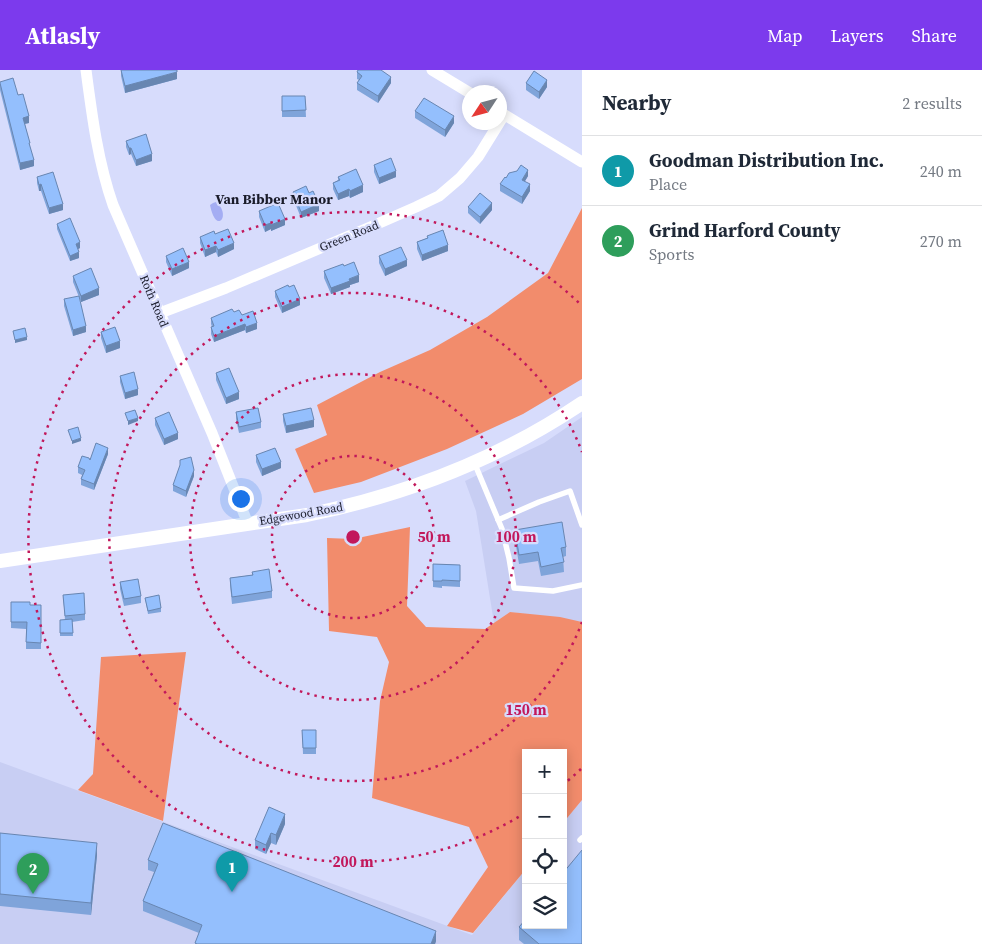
<!DOCTYPE html>
<html lang="en">
<head>
<meta charset="utf-8">
<style>
  :root { --surface:#fff; --page:#f6f6f7; --text:#1f2937; --muted:#747a83; --line:#e0e1e3; --accent:#7c3aed }
  body { margin:0; font-family:"Source Serif 4",serif; background:var(--page); color:var(--text) }
  .controls { position:absolute; right:15px; bottom:15px; display:grid; overflow:hidden; border-radius:0px; box-shadow:0 2px 12px #0003 }
  .controls button { width:45px; height:45px; display:grid; place-items:center; padding:0; border:0; border-bottom:1px solid var(--line); background:var(--surface); color:var(--text); font:25px sans-serif }
  .compass { position:absolute; left:462px; top:15px; width:45px; height:45px; border-radius:50%; background:var(--surface); box-shadow:0 2px 12px #0003; rotate:234deg }
  .you { position:absolute; left:240px; top:428px; width:18px; height:18px; margin:-12px; border:4px solid #fff; border-radius:50%; background:#1a73e8; box-shadow:0 0 0 8px #1a73e833 }
  .badge { display:grid; place-items:center; width:32px; height:32px; border-radius:50%; background:var(--accent); color:#fff; font-size:16px; font-weight:700 }
  .pin { position:absolute; translate:-50% -41px; filter:drop-shadow(0 1px 2px #0008) }
  .pin::after { content:''; position:absolute; top:26px; width:18px; height:15px; background:inherit; clip-path:polygon(0 0,100% 0,50% 100%) }
  .list { margin:0; padding:0; list-style:none }
  h2 { display:flex; justify-content:space-between; align-items:center; height:65px; margin:0; padding:0 20px; font-size:21px }
  h2 small { font-size:16px; font-weight:400; color:var(--muted) }
  .list li { display:grid; grid-template-columns:32px 1fr auto; gap:15px; align-items:center; box-sizing:border-box; height:70px; padding:0 20px; border-top:1px solid var(--line) }
  .list b { display:block; font-size:19px; white-space:nowrap }
  .list p { margin:0; font-size:16px; white-space:nowrap; color:var(--muted) }
  .list em { font-size:16px; font-style:normal; color:var(--muted) }
  .icon { flex:none; width:28px; height:28px; fill:none; stroke:currentColor; stroke-width:2; stroke-linecap:round; stroke-linejoin:round }
  .map { position:relative; flex:none; width:582px; height:874px; overflow:hidden }
  header { display:flex; align-items:center; gap:30px; box-sizing:border-box; height:70px; padding:0 25px; background:var(--accent); color:#fff }
  header strong { font-size:24px }
  nav { display:flex; gap:28px; margin-inline-start:auto; font-size:18px }
  main { display:flex }
  aside { flex:1; background:var(--surface) }
  .map>svg:first-child { display:block }
  .built { fill:#c8cef3 }
  .forest { fill:#f28c6c }
  .water { fill:#a4adf3 }
  .lines { fill:none; stroke-linecap:round; stroke-linejoin:round }
  .service { stroke:#fff; stroke-width:5.5 }
  .minor { stroke:#fff; stroke-width:11 }
  .tertiary { stroke:#fff; stroke-width:14 }
  .wall { fill:#7fa4da }
  .shaded-wall { fill:#6886b1 }
  .building { fill:#94bffd; stroke:#6886b1 }
  .ring { fill:none; stroke:#c2185b; stroke-width:2.5; stroke-dasharray:2.5 5 }
  .labels { text-anchor:middle; dominant-baseline:central; stroke-width:4.5; stroke-linejoin:round; paint-order:stroke }
  .street-label { font-size:12px; fill:#191b29; stroke:#d7dcfc }
  .neighbourhood-label { font-size:14px; font-weight:bold; fill:#191b29; stroke:#d7dcfc }
  .centre { fill:#c2185b; stroke:#d7dcfc; stroke-width:2.5 }
  .ring-label { font-size:15px; text-anchor:middle; font-weight:bold; fill:#c2185b; stroke:#d7dcfc; stroke-width:4.5; stroke-linejoin:round; paint-order:stroke }
</style>
</head>
<body>
<header>
<strong>Atlasly</strong>
<nav><a>Map</a><a>Layers</a><a>Share</a></nav>
</header>
<main>
<div class="map">
<svg width="582" height="874" viewBox="0 0 582 874">
  <rect width="100%" height="100%" fill="#d7dcfc"/>
  <g class="built">
    <path d="M582,347V552L510,542L494,553L476,441L465,411L544,373Z"/>
    <path d="M0,692L472,865L526,799V855H563V753L582,730V874H0Z"/>
  </g>
  <g class="forest">
    <path d="M582,138V309L523,344L447,379L361,412L314,423L295,379L327,365L317,335L380,302L430,280L487,247L548,203Z"/>
    <path d="M410,457L407,536L426,557L485,559L510,542L560,547L582,552V730L563,753V683H526V799L473,863L447,856L488,797L469,757L372,728L380,631L389,592L377,567L329,561L327,468L353,469Z"/>
    <path d="M186,582L163,751L78,720L93,704L101,587Z"/>
  </g>
  <path class="water" d="M216,132C232,145 216,166 210,135L213,133Z"/>
  <g class="lines">
    <g class="service">
      <path d="M474,392L502,459L509,488L514,518L553,521L582,515"/>
      <path d="M498,450L539,432L570,421L582,455"/>
      <path d="M580,770L582,768"/>
    </g>
    <g class="minor">
      <path d="M86,0C92,46 98,92 113,135L212,363L248,454"/>
      <path d="M432,0L470,23"/>
      <path d="M500,42L582,92"/>
      <path d="M160,243L226,218L368,158L416,137L439,126L460,108L478,87L504,45"/>
    </g>
    <path class="tertiary" d="M0,491L307,445C405,425 499,389 582,333"/>
  </g>
  <g class="wall">
    <path d="M121,0L177,9L125,23L121,6Z"/>
    <path d="M357,2L391,13L378,33L357,20V13L359,10L357,9Z"/>
    <path d="M0,12L18,25L29,53L25,54L34,96L20,100L0,20Z"/>
    <path d="M526,13L547,17L539,29L526,20Z"/>
    <path d="M282,26H305L306,47H282Z"/>
    <path d="M415,41L454,53L445,67L415,48Z"/>
    <path d="M126,71L152,91L136,96L131,84L129,85L126,77Z"/>
    <path d="M374,95L396,107L379,114L374,102Z"/>
    <path d="M528,106L525,111L530,121L522,134L500,121V114L506,108Z"/>
    <path d="M37,107L63,140L49,144L41,121H39L37,113Z"/>
    <path d="M338,107L363,122L350,128L349,126L338,130L333,119V113L338,110Z"/>
    <path d="M293,122L309,123L319,141L301,148L293,128Z"/>
    <path d="M468,137L492,140L480,154L468,143Z"/>
    <path d="M259,141L285,155L271,161V159L265,162L259,147Z"/>
    <path d="M57,154L80,178L78,179L79,188L70,191L57,159Z"/>
    <path d="M215,164L234,179L218,187L216,182L205,187L200,173V167Z"/>
    <path d="M427,166L448,181L422,191L417,179V172L427,168Z"/>
    <path d="M166,186L189,198L172,206L166,192Z"/>
    <path d="M379,186L407,196L385,206L379,193Z"/>
    <path d="M344,196L359,212L350,215V217L331,224L324,208V201Z"/>
    <path d="M73,206L99,225L81,232L73,212Z"/>
    <path d="M275,221L300,235L282,243L275,227Z"/>
    <path d="M64,229L86,262L73,266L64,236Z"/>
    <path d="M234,242L242,245L257,259L246,263L245,260L214,272L211,264V257H212L211,254V248Z"/>
    <path d="M101,262L120,278L106,283L101,268Z"/>
    <path d="M216,303L239,329L226,334L216,310Z"/>
    <path d="M120,306L138,325L125,329L120,312Z"/>
    <path d="M236,342L261,352V358L239,363L236,349Z"/>
    <path d="M283,344L314,357L286,363L283,351Z"/>
    <path d="M155,348L178,369L164,375L155,355Z"/>
    <path d="M108,384L94,420L81,415V409L82,405L78,403V397L90,390Z"/>
    <path d="M256,385L281,398L262,406L256,392Z"/>
    <path d="M194,406L186,427L173,421V415Z"/>
    <path d="M515,460L566,477V486L563,487L564,502L541,506L538,491L519,494L515,470Z"/>
    <path d="M433,494L460,495V517L442,516V518L433,517Z"/>
    <path d="M252,502L272,521V528L232,534L230,515V508L252,505Z"/>
    <path d="M120,512L141,526V533L124,536L120,519Z"/>
    <path d="M63,525L85,544V550L72,552L73,566H60V550H65Z"/>
    <path d="M145,528L161,538V542L148,544Z"/>
    <path d="M11,532L30,535H41V579H26V559L11,558Z"/>
    <path d="M302,660H316V684H303Z"/>
    <path d="M285,754L276,775L271,773L266,784L255,779V770Z"/>
    <path d="M0,763L97,785L91,845L0,836Z"/>
    <path d="M148,790L436,871L435,874H195L199,863L143,841V831L154,802L148,800Z"/>
    <path d="M519,857L582,874H524L519,870Z"/>
  </g>
  <g class="shaded-wall">
    <path d="M177,2V9L125,23V16Z"/>
    <path d="M391,7V13L378,33V26Z"/>
    <path d="M547,10V17L539,29V22Z"/>
    <path d="M29,46V53L23,54V48Z"/>
    <path d="M454,46V53L445,67V60Z"/>
    <path d="M129,78H131V84L129,85Z"/>
    <path d="M152,84V91L136,96V90Z"/>
    <path d="M34,90V96L20,100V93Z"/>
    <path d="M528,100V106L522,116V110Z"/>
    <path d="M396,101V107L379,114V108Z"/>
    <path d="M41,114V121H39V115Z"/>
    <path d="M530,114V121L522,134V127Z"/>
    <path d="M363,115V122L350,128V121Z"/>
    <path d="M349,119V126L338,130V124Z"/>
    <path d="M492,133V140L480,154V147Z"/>
    <path d="M63,134V140L49,144V138Z"/>
    <path d="M319,134V141L301,148V142Z"/>
    <path d="M285,149V155L271,161V155Z"/>
    <path d="M271,153V159L265,162V155Z"/>
    <path d="M80,172V178L76,180V174Z"/>
    <path d="M234,173V179L218,187V180Z"/>
    <path d="M448,175V181L422,191V185Z"/>
    <path d="M216,176V182L205,187V180Z"/>
    <path d="M79,182V188L70,191V186Z"/>
    <path d="M407,190V196L385,206V199Z"/>
    <path d="M189,192V198L172,206V199Z"/>
    <path d="M359,205V212L350,215V217L331,224V218Z"/>
    <path d="M99,218V225L81,232V226Z"/>
    <path d="M300,229V235L282,243V237Z"/>
    <path d="M257,253V259L246,263V257Z"/>
    <path d="M245,254V260L214,272V266Z"/>
    <path d="M86,256V262L73,266V260Z"/>
    <path d="M27,267V270L15,273V270Z"/>
    <path d="M120,271V278L106,283V276Z"/>
    <path d="M138,319V325L125,329V323Z"/>
    <path d="M239,322V329L226,334V328Z"/>
    <path d="M138,348V351L128,355V351Z"/>
    <path d="M314,350V357L286,363V356Z"/>
    <path d="M178,363V369L164,375V369Z"/>
    <path d="M81,368V371L72,374V371Z"/>
    <path d="M108,378V384L94,420V414Z"/>
    <path d="M281,392V398L262,406V399Z"/>
    <path d="M194,400V406L186,427V421Z"/>
    <path d="M285,744V754L276,775V765Z"/>
    <path d="M271,763V773L266,784V775Z"/>
    <path d="M97,773V785L91,845V833Z"/>
    <path d="M436,861V871L435,874H431Z"/>
  </g>
  <g class="building">
    <path d="M121,0H177V2L125,16Z"/>
    <path d="M358,0H381L391,7L378,26L357,13L362,6L357,2Z"/>
    <path d="M534,1L547,10L539,22L526,13Z"/>
    <path d="M13,8L18,25L23,24L29,46L23,48L30,73H29L34,90L20,93L0,13V12Z"/>
    <path d="M282,26H305L306,40L282,41Z"/>
    <path d="M424,28L454,46L445,60L415,41Z"/>
    <path d="M146,64L152,84L136,90L131,78H129L126,71Z"/>
    <path d="M391,88L396,101L379,108L374,95Z"/>
    <path d="M521,95L528,100L522,110L530,114L522,127L500,114L505,107L506,108L509,103L517,101Z"/>
    <path d="M356,99L363,115L350,121L349,119L338,124L333,113L340,110L338,107Z"/>
    <path d="M53,102L63,134L49,138L41,114L39,115L37,107Z"/>
    <path d="M306,116L309,123L313,121L319,134L301,142L293,122Z"/>
    <path d="M480,123L492,133L480,147L468,137Z"/>
    <path d="M278,133L285,149L271,155V153L265,155L259,141Z"/>
    <path d="M70,148L80,172L76,174L79,182L70,186L57,154Z"/>
    <path d="M228,159L234,173L218,180L216,176L205,180L200,167L214,161L215,164Z"/>
    <path d="M443,160L448,175L422,185L417,172L428,168L427,166Z"/>
    <path d="M401,177L407,190L385,199L379,186Z"/>
    <path d="M183,178L189,192L172,199L166,186Z"/>
    <path d="M354,192L359,205L349,209L350,211L331,218L324,201L343,194L344,196Z"/>
    <path d="M91,198L99,218L81,226L73,206Z"/>
    <path d="M288,215L289,217L294,215L300,229L282,237L275,221Z"/>
    <path d="M79,226L86,256L73,260L64,229Z"/>
    <path d="M232,239L234,242L239,240L242,245L253,241L257,253L246,257L245,254L214,266L211,257L214,256L211,248Z"/>
    <path d="M115,257L120,271L106,276L101,262Z"/>
    <path d="M25,258L27,267L15,270L13,261Z"/>
    <path d="M229,298L239,322L226,328L216,303Z"/>
    <path d="M134,302L138,319L125,323L120,306Z"/>
    <path d="M258,338L261,352L239,357L236,342Z"/>
    <path d="M311,338L314,350L286,356L283,344Z"/>
    <path d="M135,340L138,348L128,351L125,343Z"/>
    <path d="M169,342L178,363L164,369L155,348Z"/>
    <path d="M78,357L81,368L72,371L68,360Z"/>
    <path d="M96,373L108,378L94,414L81,409L85,400L78,397L82,386L89,388L90,390Z"/>
    <path d="M275,378L281,392L262,399L256,385Z"/>
    <path d="M191,387L194,400L186,421L173,415L180,395V390Z"/>
    <path d="M562,452L566,477L561,478L564,492L541,497L538,482L519,485L515,460Z"/>
    <path d="M433,494L460,495V511L442,510V511H433Z"/>
    <path d="M269,499L272,521L232,527L230,508L253,505L252,502Z"/>
    <path d="M138,509L141,526L124,529L120,512Z"/>
    <path d="M84,523L85,544L65,546L63,525Z"/>
    <path d="M159,525L161,538L148,541L145,528Z"/>
    <path d="M11,532H30V535H41V573L26,572L27,552H11Z"/>
    <path d="M72,549L73,563H60V550Z"/>
    <path d="M302,660H316V678H303Z"/>
    <path d="M269,737L285,744L276,765L271,763L266,775L255,770Z"/>
    <path d="M163,753L436,861L431,874H197L195,873L202,855L143,831L158,794L148,790Z"/>
    <path d="M0,763L97,773L91,833L0,824Z"/>
    <path d="M582,780V874H539L519,857L526,849V855H563V803Z"/>
  </g>
  <g class="ring">
    <circle cx="353" cy="467" r="81"/>
    <circle cx="353" cy="467" r="163"/>
    <path d="M582 552A244 244 0 1 1 582 382"/>
    <path d="M581 699A325 325 0 0 1 564 714M525 743A325 325 0 1 1 581 235"/>
  </g>
  <g class="labels">
    <g class="street-label">
      <text transform="translate(349 166) rotate(-22)">Green Road</text>
      <text transform="translate(154 231) rotate(67)">Roth Road</text>
      <text transform="translate(301 444) rotate(-10)">Edgewood Road</text>
    </g>
    <g class="neighbourhood-label">
      <text x="274" y="129">Van Bibber Manor</text>
    </g>
  </g>
  <circle cx="353" cy="467" r="8" class="centre"/>
  <g class="ring-label">
    <text x="434" y="472">50 m</text>
    <text x="516" y="472">100 m</text>
    <text x="526" y="645">150 m</text>
    <text x="353" y="797">200 m</text>
  </g>
</svg>
<div class="controls">
<button>+</button>
<button>−</button>
<button><svg class="icon" aria-label="locate" viewBox="0 0 24 24"><circle cx="12" cy="12" r="6"/><path d="M12 2v4M12 18v4M2 12h4M18 12h4"/></svg></button>
<button><svg class="icon" aria-label="layers" viewBox="0 0 24 24"><path d="M12 4l9 5-9 5-9-5zM3 14l9 5 9-5"/></svg></button>
</div>
<svg class="compass" viewBox="-18 -18 36 36"><path d="M0-13l5 13h-10z" fill="#e53935"/><path d="M0 13l5-13h-10z" fill="#747a83"/></svg>
<div class="you"></div>
<div class="pin badge" style="left:232px;top:822px;background:#0f9aa8">1</div>
<div class="pin badge" style="left:33px;top:824px;background:#2e9e5b">2</div>
</div>
<aside>
<h2>Nearby<small>2 results</small></h2>
<ul class="list">
<li><span class="badge" style="background:#0f9aa8">1</span><div><b>Goodman Distribution Inc.</b><p>Place</p></div><em>240 m</em></li>
<li><span class="badge" style="background:#2e9e5b">2</span><div><b>Grind Harford County</b><p>Sports</p></div><em>270 m</em></li>
</ul>
</aside>
</main>
</body>
</html>
